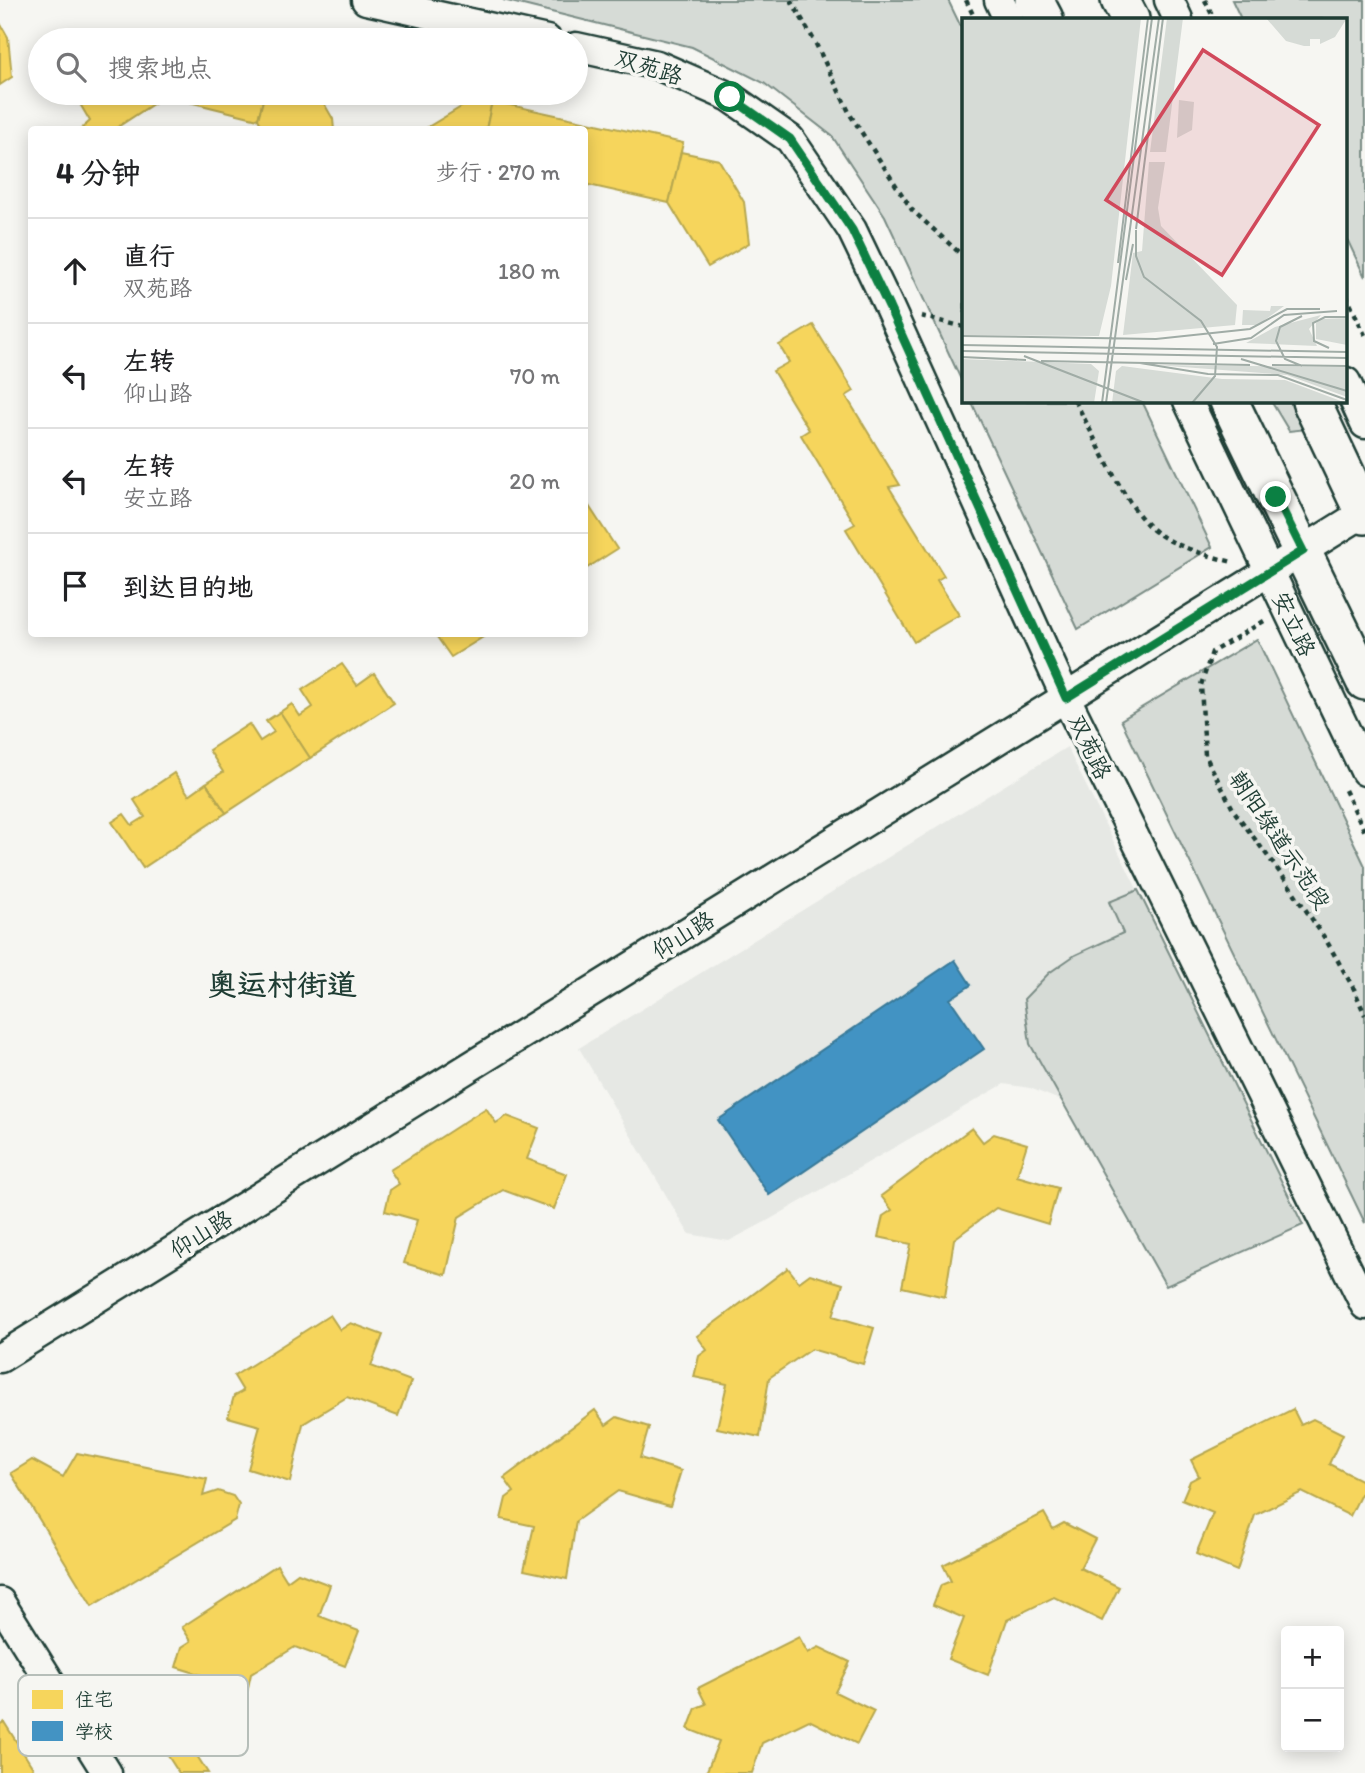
<!DOCTYPE html>
<html lang="zh">
<head>
<meta charset="utf-8">
<style>
  :root { --surface:#fff; --page:#f2f2f2; --text:#202124; --muted:#757577; --line:#e0e0e0 }
  body { margin:0; font-family:Itim,"LXGW WenKai TC",sans-serif; background:var(--page); color:var(--text) }
  .controls { position:absolute; right:21px; bottom:21px; display:grid; overflow:hidden; border-radius:7px; box-shadow:0 4px 18px #0003 }
  .controls button { width:63px; height:63px; display:grid; place-items:center; padding:0; border:0; border-bottom:2px solid var(--line); background:var(--surface); color:var(--text); font:35px sans-serif }
  .stop { position:absolute; width:21px; height:21px; margin:-16px; border:5px solid #0b8043; border-radius:50%; background:#fff }
  .stop.end { background:#0b8043; border-color:#fff; box-shadow:0 2px 7px #0008 }
  .list { margin:0; padding:0; list-style:none }
  h2 { display:flex; justify-content:space-between; align-items:center; height:91px; margin:0; padding:0 28px; font-size:30px }
  h2 small { font-size:23px; font-weight:400; color:var(--muted) }
  .list li { display:grid; grid-template-columns:46px 1fr auto; gap:21px; align-items:center; box-sizing:border-box; height:105px; padding:0 28px; border-top:2px solid var(--line) }
  .list b { display:block; font-size:26px; white-space:nowrap }
  .list p { margin:0; font-size:23px; white-space:nowrap; color:var(--muted) }
  .list em { font-size:23px; font-style:normal; color:var(--muted) }
  .icon { flex:none; width:38px; height:38px; fill:none; stroke:currentColor; stroke-width:2; stroke-linecap:round; stroke-linejoin:round }
  .map { position:relative; flex:none; width:1365px; height:1773px; overflow:hidden }
  .search { position:absolute; background:var(--surface); box-shadow:0 4px 18px #0003; left:28px; top:28px; width:560px; height:77px; display:flex; align-items:center; gap:18px; box-sizing:border-box; padding:0 24px; border-radius:38px; color:var(--muted); font-size:26px }
  .panel { position:absolute; background:var(--surface); box-shadow:0 4px 18px #0003; left:28px; top:126px; width:560px; height:511px; border-radius:7px }
  .map>svg:first-child { display:block }
  .built { fill:#e6e8e4 }
  .green { fill:#d6dbd6; stroke:#7a8c85; stroke-width:2 }
  .homes { fill:#f6d55c; stroke:#b6a750; stroke-width:2 }
  .schools { fill:#4393c3; stroke:#387998; stroke-width:2 }
  .lines { fill:none; stroke-linecap:round; stroke-linejoin:round }
  .minor-casing { stroke:#1f3d34; stroke-width:33 }
  .major-casing { stroke:#1f3d34; stroke-width:42 }
  .path { stroke:#1f3d34; stroke-width:4.5; stroke-dasharray:5 5; stroke-linecap:butt }
  .minor { stroke:#f6f6f2; stroke-width:28 }
  .major { stroke:#f6f6f2; stroke-width:37 }
  .route { stroke:#0b8043; stroke-width:9 }
  .labels { text-anchor:middle; dominant-baseline:central; stroke-width:7; stroke-linejoin:round; paint-order:stroke }
  .street-label { font-size:23px; fill:#1f3d34; stroke:#f6f6f2 }
  .district-label { font-size:30px; font-weight:bold; fill:#1f3d34; stroke:#f6f6f2 }
  .inset-road { fill:none; stroke:#a0aca6; stroke-width:2 }
  .view { fill:#d1495b; fill-opacity:0.15; stroke:#d1495b; stroke-width:3.5 }
  .inset-edge { fill:none; stroke:#1f3d34; stroke-width:3.5 }
  .key { fill:#f6f6f2; stroke:#b6beb9; stroke-width:2 }
  .key-label { font-size:19px; fill:#1f3d34 }
</style>
</head>
<body>
<div class="map">
<svg width="1365" height="1773" viewBox="0 0 1365 1773">
  <rect width="100%" height="100%" fill="#f6f6f2"/>
  <filter id="ink" filterUnits="userSpaceOnUse"><feTurbulence type="fractalNoise" baseFrequency=".0143" numOctaves="2"/><feDisplacementMap in="SourceGraphic" scale="14" xChannelSelector="R" yChannelSelector="G"/><feConvolveMatrix kernelMatrix="1 2 1 2 8 2 1 2 1" color-interpolation-filters="sRGB"/></filter>
  <g filter="url(#ink)">
    <path class="built" d="M1067,747L1303,1225L1166,1286L1062,1101L1030,1088L1004,1084L767,1221L729,1241L689,1234L579,1048Z"/>
    <g class="green">
      <path d="M503,0H948L964,33V386L885,216L832,136L764,83L692,47Z"/>
      <path d="M1232,0H1365V277L1346,237V19H1241Z"/>
      <path d="M971,401H1142L1212,547L1078,629Z"/>
      <path d="M1271,401H1319L1306,429L1289,431Z"/>
      <path d="M1257,639L1365,866V1223L1121,720Z"/>
      <path d="M1138,890L1303,1225L1166,1286L1030,1044L1024,999L1049,973L1075,955L1123,933L1109,902Z"/>
    </g>
    <g class="homes">
      <path d="M0,23L8,37L12,77L0,85Z"/>
      <path d="M163,33L180,37L179,40H150Z"/>
      <path d="M82,93H166L165,96L113,130H80L90,121L80,104Z"/>
      <path d="M166,93H265L258,119L165,96Z"/>
      <path d="M265,93H318L333,119L334,130H264L258,119Z"/>
      <path d="M476,98L492,101L486,130H423Z"/>
      <path d="M492,101L683,143L669,203L584,184V130H486Z"/>
      <path d="M681,152L719,160L744,202L749,243L708,267L669,203Z"/>
      <path d="M813,325L854,391L846,396L900,485L889,487L944,576L937,580L959,615L914,642L846,529L855,524L801,435L809,430L773,371L789,362L779,345Z"/>
      <path d="M587,503L617,549L584,570V504Z"/>
      <path d="M435,634H488L451,657Z"/>
      <path d="M342,664L357,685L374,673L394,703L310,758L280,712L292,704L300,716L313,707L302,690Z"/>
      <path d="M280,712L310,758L226,813L206,783L223,772L209,750L249,724L260,741L274,732L266,721Z"/>
      <path d="M174,773L189,795L206,783L226,813L143,868L112,822L124,814L132,825L145,817L134,800Z"/>
      <path d="M486,1108L496,1123L507,1116L539,1128L527,1159L567,1174L554,1209L503,1190L459,1217L446,1275L404,1263L417,1220L385,1211L390,1190L399,1184L390,1170Z"/>
      <path d="M972,1128L983,1142L994,1134L1027,1144L1017,1176L1058,1188L1048,1224L996,1208L954,1239L945,1297L902,1287L911,1244L878,1237L883,1216L892,1210L881,1196Z"/>
      <path d="M788,1268L799,1282L810,1274L843,1284L833,1316L874,1328L863,1364L811,1349L769,1378L760,1437L717,1428L727,1384L694,1377L699,1356L707,1350L697,1336Z"/>
      <path d="M330,1315L340,1330L351,1323L383,1335L371,1366L411,1381L398,1416L347,1397L303,1424L290,1482L248,1469L260,1426L228,1417L234,1396L243,1391L234,1376Z"/>
      <path d="M1293,1409L1301,1425L1313,1419L1343,1434L1329,1464L1365,1482V1486L1350,1516L1302,1492L1255,1515L1237,1571L1196,1554L1213,1513L1182,1500L1190,1481L1199,1476L1191,1460Z"/>
      <path d="M595,1410L606,1425L617,1417L649,1427L640,1458L681,1471L670,1506L618,1491L576,1521L567,1579L524,1570L534,1526L501,1519L506,1498L514,1492L504,1478Z"/>
      <path d="M77,1453L207,1479L203,1496L218,1491L233,1496L239,1505L235,1520L92,1606L11,1473L32,1460L63,1477Z"/>
      <path d="M1044,1513L1053,1529L1064,1523L1095,1539L1080,1568L1119,1587L1102,1621L1054,1597L1007,1620L988,1675L948,1659L964,1618L933,1605L941,1585L951,1581L943,1565Z"/>
      <path d="M277,1565L287,1581L298,1573L330,1585L319,1616L359,1631L345,1666L295,1647L251,1674L238,1732L195,1719L208,1677L176,1667L182,1647L191,1641L182,1627Z"/>
      <path d="M799,1637L808,1653L819,1647L850,1662L835,1692L874,1711L857,1744L809,1720L762,1743L752,1773H706L719,1741L688,1729L696,1708L706,1704L698,1688Z"/>
      <path d="M153,1687L208,1773H179L132,1700Z"/>
      <path d="M4,1722L33,1768L26,1773H0V1724Z"/>
    </g>
    <path class="schools" d="M955,960L971,985L950,999L984,1049L769,1195L718,1120Z"/>
    <g class="lines">
      <g class="minor-casing">
        <g id="minor">
          <path d="M366,0L547,40"/>
          <path d="M999,0L1008,19"/>
          <path d="M1169,0L1178,19"/>
          <path d="M576,47L657,65L730,97L790,139L852,230L889,307L1066,698L1365,1305"/>
          <path d="M1346,382L1365,424"/>
          <path d="M1188,401L1365,771"/>
          <path d="M0,1358L1365,512"/>
          <path d="M0,1602L107,1773"/>
        </g>
      </g>
      <g class="major-casing">
        <g id="major">
          <path d="M1034,0L1044,19"/>
          <path d="M1120,0L1130,19"/>
          <path d="M1229,401L1365,681"/>
          <path d="M1311,401L1365,515"/>
        </g>
      </g>
      <g class="path">
        <path d="M791,0L815,42L851,116L912,210L964,257"/>
        <path d="M966,0L975,19"/>
        <path d="M1205,0L1214,19"/>
        <path d="M1346,295L1365,335"/>
        <path d="M921,316L964,327"/>
        <path d="M1075,401C1094,435 1127,512 1157,533C1175,546 1211,557 1233,562"/>
        <path d="M1264,621L1212,652L1201,685L1205,755L1234,811L1287,882L1326,940L1354,989L1365,1015"/>
        <path d="M1345,790L1365,832"/>
      </g>
      <use href="#minor" class="minor"/>
      <use href="#major" class="major"/>
    </g>
  </g>
  <g class="lines" filter="url(#ink)">
    <path class="route" d="M730,97L790,139L852,230L889,307L1066,698L1303,551L1276,497"/>
  </g>
  <g class="labels">
    <g class="street-label">
      <text transform="translate(649 67) rotate(17)">双苑路</text>
      <text transform="translate(1294 624) rotate(64)">安立路</text>
      <text transform="translate(1090 747) rotate(64)">双苑路</text>
      <text transform="translate(1280 840) rotate(56)">朝阳绿道示范段</text>
      <text transform="translate(683 935) rotate(-32)">仰山路</text>
      <text transform="translate(201 1234) rotate(-32)">仰山路</text>
    </g>
    <g class="district-label">
      <text x="282" y="984">奥运村街道</text>
    </g>
  </g>
  <g transform="translate(962 18)">
    <rect width="385" height="385" fill="#f6f6f2"/>
    <path d="M0,0H179L149,268L137,318L0,317ZM205,0H221L204,134H188ZM385,0L373,19L358,26V21H348V28H342L324,23L304,0ZM217,82L232,84L230,112L215,120ZM187,144H203L196,190L199,208L275,287L273,307L161,317L171,235L180,233ZM309,288H322L296,307H280L281,292L308,293ZM359,297L347,311L355,328L284,325L313,309ZM385,300V327L354,321V305L359,301ZM0,341L129,346L137,353L132,385H0ZM194,347L385,349V379L325,357ZM160,348L260,361L323,362L384,385H150L154,353Z" fill="#d6dbd6"/>
    <path class="inset-road" d="M174,211L201,0M174,212V238L182,259L239,303L255,329L253,358L230,385M156,245L186,0M164,262L171,226M0,318L194,321L288,311L325,291H358M251,326L289,320L322,297L375,293M0,327L385,334M367,330L352,323L351,305L363,299H385M0,333L385,340M62,338L183,385M0,339L64,342M279,341L385,373M79,343L288,347M178,345L246,356L316,357L385,382M310,347L385,348M340,348L323,341L314,323L318,309L340,298M140,385L190,0M144,385L197,0"/>
    <path class="view" d="M241,32L357,107L260,257L144,182Z"/>
    <rect width="385" height="385" class="inset-edge"/>
  </g>
  <rect x="18" y="1675" width="230" height="81" rx="10" class="key"/>
  <rect x="32" y="1690" width="31" height="19" fill="#f6d55c"/>
  <rect x="32" y="1721" width="31" height="20" fill="#4393c3"/>
  <g class="key-label">
    <text x="75" y="1706">住宅</text>
    <text x="75" y="1738">学校</text>
  </g>
</svg>
<div class="controls">
<button>+</button>
<button>−</button>
</div>
<div class="stop" style="left:730px;top:97px"></div>
<div class="stop end" style="left:1276px;top:497px"></div>
<div class="search"><svg class="icon" aria-label="search" viewBox="0 0 24 24"><circle cx="10" cy="10" r="6"/><path d="M15 15l6 6"/></svg>搜索地点</div>
<section class="panel">
<h2>4 分钟<small>步行 · 270 m</small></h2>
<ul class="list">
<li><svg class="icon" aria-label="ahead" viewBox="0 0 24 24"><path d="M12 20V5M6 11l6-6 6 6"/></svg><div><b>直行</b><p>双苑路</p></div><em>180 m</em></li>
<li><svg class="icon" aria-label="left" viewBox="0 0 24 24"><path d="M17 20v-9H6M10 6l-5 5 5 5"/></svg><div><b>左转</b><p>仰山路</p></div><em>70 m</em></li>
<li><svg class="icon" aria-label="left" viewBox="0 0 24 24"><path d="M17 20v-9H6M10 6l-5 5 5 5"/></svg><div><b>左转</b><p>安立路</p></div><em>20 m</em></li>
<li><svg class="icon" aria-label="arrive" viewBox="0 0 24 24"><path d="M6 21V4h12l-3 4 3 4H6"/></svg><div><b>到达目的地</b></div></li>
</ul>
</section>
</div>
</body>
</html>
